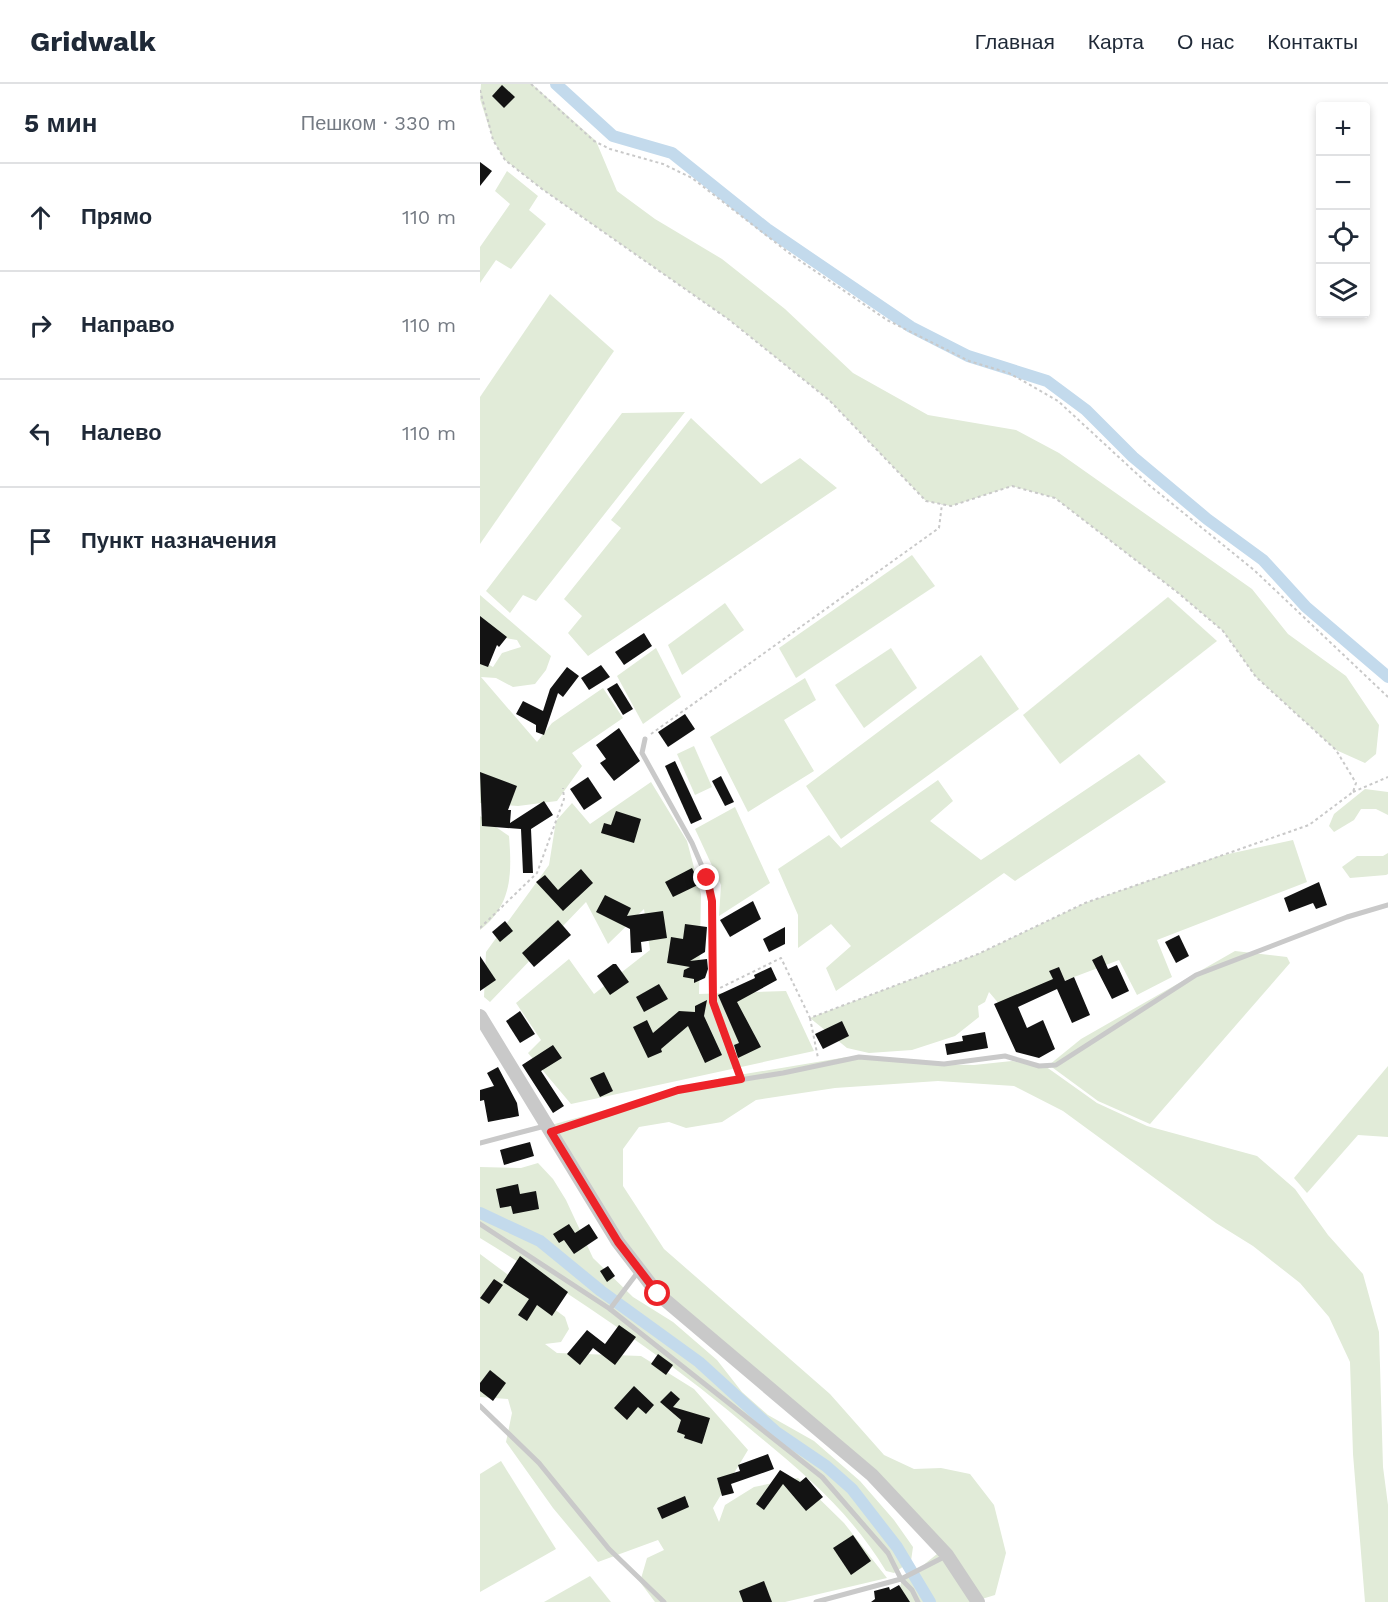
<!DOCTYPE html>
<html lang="ru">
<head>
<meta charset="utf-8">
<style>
  :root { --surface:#fff; --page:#f6f6f7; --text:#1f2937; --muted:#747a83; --line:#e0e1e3 }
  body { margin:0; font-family:"Work Sans",sans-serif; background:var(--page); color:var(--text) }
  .controls { position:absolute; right:18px; top:18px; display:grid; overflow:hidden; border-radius:6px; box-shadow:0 3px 9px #0003 }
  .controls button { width:54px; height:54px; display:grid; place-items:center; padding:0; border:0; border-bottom:2px solid var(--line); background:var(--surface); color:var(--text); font:30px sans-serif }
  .stop { position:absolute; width:18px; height:18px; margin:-14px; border:4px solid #ed2329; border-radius:50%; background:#fff }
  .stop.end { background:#ed2329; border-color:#fff; box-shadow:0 2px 6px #0008 }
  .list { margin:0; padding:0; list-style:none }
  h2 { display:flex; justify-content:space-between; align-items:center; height:78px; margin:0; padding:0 24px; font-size:26px }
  h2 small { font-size:20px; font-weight:400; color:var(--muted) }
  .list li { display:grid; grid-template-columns:39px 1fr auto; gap:18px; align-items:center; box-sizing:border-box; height:108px; padding:0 24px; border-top:2px solid var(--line) }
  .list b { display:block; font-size:22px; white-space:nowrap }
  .list em { font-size:20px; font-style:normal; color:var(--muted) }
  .icon { flex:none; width:33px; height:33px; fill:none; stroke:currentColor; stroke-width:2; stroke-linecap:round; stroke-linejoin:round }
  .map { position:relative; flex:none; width:908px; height:1518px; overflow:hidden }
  header { display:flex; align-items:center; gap:36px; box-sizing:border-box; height:84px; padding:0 30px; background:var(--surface); border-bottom:2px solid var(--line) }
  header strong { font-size:28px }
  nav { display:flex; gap:33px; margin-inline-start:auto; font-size:21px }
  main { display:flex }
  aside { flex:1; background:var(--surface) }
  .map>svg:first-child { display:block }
  .green { fill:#e1ebd8 }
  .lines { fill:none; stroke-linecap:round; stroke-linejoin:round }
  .canal { stroke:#c3daec; stroke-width:12 }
  .building { fill:#131313 }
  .path { stroke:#c9c9c9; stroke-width:2; stroke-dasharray:3 3; stroke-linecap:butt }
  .service { stroke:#c9c9c9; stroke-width:5 }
  .tertiary { stroke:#c9c9c9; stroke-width:14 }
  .route { stroke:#ed2329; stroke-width:8 }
</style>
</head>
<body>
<header>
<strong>Gridwalk</strong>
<nav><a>Главная</a><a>Карта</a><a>О нас</a><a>Контакты</a></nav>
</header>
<main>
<aside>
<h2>5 мин<small>Пешком · 330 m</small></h2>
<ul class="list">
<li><svg class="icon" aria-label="ahead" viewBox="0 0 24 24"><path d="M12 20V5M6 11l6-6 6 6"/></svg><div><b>Прямо</b></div><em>110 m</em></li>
<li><svg class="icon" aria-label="right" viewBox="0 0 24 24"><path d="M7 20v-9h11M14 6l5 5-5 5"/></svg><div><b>Направо</b></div><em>110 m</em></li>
<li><svg class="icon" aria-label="left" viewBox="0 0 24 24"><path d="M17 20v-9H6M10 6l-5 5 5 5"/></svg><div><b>Налево</b></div><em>110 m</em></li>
<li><svg class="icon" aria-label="arrive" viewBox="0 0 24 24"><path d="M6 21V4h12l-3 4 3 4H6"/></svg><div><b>Пункт назначения</b></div></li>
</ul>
</aside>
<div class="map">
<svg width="908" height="1518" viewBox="0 0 908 1518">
  <rect width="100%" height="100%" fill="#fff"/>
  <g class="green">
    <path d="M1,0H52L116,57L137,107L175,135L242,175L305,225L373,289L448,331L536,346L579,369L772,505L808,550L866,592L899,641L896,670L885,679L856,666L776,593L743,547L697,508L575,414L532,402L471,422L446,417L349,316L248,235L62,105L25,76L13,56L0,15Z"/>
    <path d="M27,87L58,112L49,126L66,140L31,185L16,176L0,199V163L30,120L15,107Z"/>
    <path d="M70,210L134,267L0,460V313Z"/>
    <path d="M205,328L56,517L43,511L30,529L6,507L142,329Z"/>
    <path d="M211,334L281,400L320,374L357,404L108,572L88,549L102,532L84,515L141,444L131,436Z"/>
    <path d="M432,471L455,502L316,594L299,564Z"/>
    <path d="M0,511L71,572L66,586L55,600L33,603L16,594L1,593L57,658L72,639L123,604L143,634L92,669L102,682L77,717L38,722L0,719V576L13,583L22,569L41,563L37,556L0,550Z"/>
    <path d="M688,513L737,557L580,680L543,631Z"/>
    <path d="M245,519L264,546L202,591L188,561Z"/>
    <path d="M176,564L201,613L163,640L137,592Z"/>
    <path d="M411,564L437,604L384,644L355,601Z"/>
    <path d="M501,571L539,625L361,755L326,702Z"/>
    <path d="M325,594L336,616L304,636L334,687L268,728L230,653Z"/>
    <path d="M214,662L232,703L215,711L197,670Z"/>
    <path d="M659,670L686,698L535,797L524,789L356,907L346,884L371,862L351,840L318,864V831L298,785L349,751L361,764L458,696L473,717L450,737L501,776Z"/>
    <path d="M171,698L207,757L221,810L219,910L306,907L334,967L91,1020L48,969L61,956L36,919L89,875L114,910L170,866L164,825L128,860L106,818L10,918L4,913L6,868L69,781L76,737L92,719L110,740Z"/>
    <path d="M885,705L908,708V731L896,725H881L874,736L854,748L849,742L854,730Z"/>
    <path d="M255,723L290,799L239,832L241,801L215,745Z"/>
    <path d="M0,732L29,752C32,790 32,821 0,846Z"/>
    <path d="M813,756L827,798L677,856L692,893L657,911L639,876L520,921L509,908L505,918L498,922L499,933L475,952L432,966L389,969L367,964L330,934L498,870L605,819L739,772Z"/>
    <path d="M908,769V790L906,791L870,794L862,783L877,772H903Z"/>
    <path d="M755,867L807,873L810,879L670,1040L618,1017L569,981L601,955Z"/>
    <path d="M367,973L440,980L494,981L532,977L565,982L617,1019L667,1042L777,1072L815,1105L848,1151L883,1190L899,1248L903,1383L908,1421V1518H885L873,1370L870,1278L849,1233L820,1199L773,1162L736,1139L583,1027L534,1002L458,997L355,1004L276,1016L242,1038L206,1044L189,1038L159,1043L143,1065V1102L184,1165L350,1310L404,1371L434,1385L461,1384L490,1390L514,1421L526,1469L515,1511L492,1518H424L419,1508L422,1494L436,1487L457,1470L426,1428L135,1165L64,1043L241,994Z"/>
    <path d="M908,982V1053L878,1051L827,1109L814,1094Z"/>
    <path d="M58,1079L73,1095L86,1116L113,1174L153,1213L193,1238L237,1276L262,1308L288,1331L334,1357L380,1397L414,1436L433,1463L431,1477L414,1489L406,1487C370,1428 328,1393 275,1349C189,1275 97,1214 0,1154V1083L41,1084Z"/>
    <path d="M0,1170L85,1233L89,1245L81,1258L65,1260L77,1269L161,1272L214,1305L268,1366L233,1424L239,1438L245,1421L274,1403L318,1394L364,1439L407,1494L305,1518H175L160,1498L167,1474L184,1466L178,1456L118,1478L73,1424L26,1358L32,1329L28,1315L0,1313Z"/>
    <path d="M21,1377L76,1465L0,1508V1390Z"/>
    <path d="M110,1492L131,1518H64Z"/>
  </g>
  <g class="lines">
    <g class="canal">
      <path d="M76,0L133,52L192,69L287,145L431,243L488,272L567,297L606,326L653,373L727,435L783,476L826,523L908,593"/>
      <path d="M0,1129L60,1157L121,1207L219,1278L296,1348L346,1382L372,1405L417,1463L450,1518"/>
    </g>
  </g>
  <g class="building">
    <path d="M22,1L35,13L24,24L12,12Z"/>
    <path d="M0,78L12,87L0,102Z"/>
    <path d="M0,532L27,553L19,563L17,561L8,583L0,580Z"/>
    <path d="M164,549L172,562L144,581L135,568Z"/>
    <path d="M121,581L130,593L109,606L101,594Z"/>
    <path d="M87,583L99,592L83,613L78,609L64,651L56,648V641L36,630L43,617L63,627L70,605Z"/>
    <path d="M137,599L153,625L143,631L127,605Z"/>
    <path d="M205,630L215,645L188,663L178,648Z"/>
    <path d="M139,644L160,677L134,697L120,679L126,675L116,661Z"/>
    <path d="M195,677L222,735L211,740L185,682Z"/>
    <path d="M0,688L37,702L28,726H31L30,739L64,717L73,731L51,745L53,789H43L41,745L2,742Z"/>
    <path d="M241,692L254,718L245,722L232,697Z"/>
    <path d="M108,693L122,714L104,726L90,705Z"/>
    <path d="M136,727L161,735L154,759L121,749L124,739L131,741Z"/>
    <path d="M212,784L220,800L193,813L185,798Z"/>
    <path d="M101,785L113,799L83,827L56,798L65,791L78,806Z"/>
    <path d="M839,798L847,821L836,825L833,819L809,828L804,814Z"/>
    <path d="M125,811L151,824L147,832L183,827L187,854L161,858L162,868L151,869L150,845L116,828Z"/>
    <path d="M273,817L281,835L250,853L240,836Z"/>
    <path d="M78,836L91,851L54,883L42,869Z"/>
    <path d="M25,837L33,847L20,858L12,848Z"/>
    <path d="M205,840L227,843L225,868L210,877L227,875L228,885L225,894L214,899V895L203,893L204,886L210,883L187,879L191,853L203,855Z"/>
    <path d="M305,843V860L289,868L283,855Z"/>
    <path d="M699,851L709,872L696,879L685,858Z"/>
    <path d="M622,871L628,885L637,881L649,907L632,915L612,876Z"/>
    <path d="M0,872L16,896L0,907Z"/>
    <path d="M133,880H136L149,898L130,911L117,892Z"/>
    <path d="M291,883L297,896L257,918L281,963L258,974L254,961L259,959L238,911L275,894L274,891Z"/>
    <path d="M579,883L585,897L594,893L610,931L592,939L577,905L538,923L547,944L563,936L575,965L559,974L536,968L514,920L573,895L569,887Z"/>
    <path d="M179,900L188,915L164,928L156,913Z"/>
    <path d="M227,916L224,932L242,971L225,979L208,942L181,965L182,968L168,974L153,943L167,936L173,949L199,927L215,928V922Z"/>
    <path d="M40,927L55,950L40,959L26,937Z"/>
    <path d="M362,937L369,952L343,965L335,950Z"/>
    <path d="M505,948L508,964L467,971L465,960L483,957L482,952Z"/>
    <path d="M73,961L82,974L61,987L84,1022L73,1029L42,981Z"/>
    <path d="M18,983L37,1019L39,1032L8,1038L4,1016L0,1017V1006L14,1002L7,989Z"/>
    <path d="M124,988L133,1007L120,1013L110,994Z"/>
    <path d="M50,1058L54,1072L24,1081L20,1066Z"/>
    <path d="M38,1100L40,1110L56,1107L59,1125L33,1130L31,1122L20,1124L16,1105Z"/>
    <path d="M89,1140L95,1149L109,1140L118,1154L94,1170L84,1156L79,1159L73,1150Z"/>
    <path d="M40,1172L88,1208L72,1232L57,1221L47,1237L38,1231L49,1215L23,1198Z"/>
    <path d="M128,1182L135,1192L127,1198L120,1187Z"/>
    <path d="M14,1195L23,1201L9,1220L0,1214Z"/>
    <path d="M139,1241L156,1253L135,1281L113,1264L100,1281L87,1270L107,1246L125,1260Z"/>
    <path d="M178,1270L193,1281L186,1291L171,1280Z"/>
    <path d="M10,1286L26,1299L13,1317L0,1307V1299Z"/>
    <path d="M154,1302L174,1321L166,1330L158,1323L147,1336L134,1324Z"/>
    <path d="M191,1307L200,1315L193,1323L230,1334L222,1360L204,1354L205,1351L197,1348L201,1336L180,1318Z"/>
    <path d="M288,1370L294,1385L251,1400L254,1409L242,1412L237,1394L260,1387L258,1381Z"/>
    <path d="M300,1386L320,1398L326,1393L343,1413L326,1427L303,1400L284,1426L276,1420Z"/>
    <path d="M205,1412L209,1423L182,1435L177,1424Z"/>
    <path d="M373,1451L391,1477L371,1491L353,1464Z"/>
    <path d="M284,1497L292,1518H263L259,1507Z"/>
    <path d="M419,1501L430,1518H391L395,1515L394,1507L409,1503L410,1506Z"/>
  </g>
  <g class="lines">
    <g class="path">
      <path d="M51,0L114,57L130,65L183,80L212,94L313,172L407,236L489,277L529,289L578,317L669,401L774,486L908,613"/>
      <path d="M0,6L13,56L25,76L62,105L248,235L349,316L446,417L471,422L532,402L575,414L697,508L743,547L776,593L856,666L876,699L873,708L829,741L605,819L498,870L330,934L301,874L240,904"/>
      <path d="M171,650L459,444L462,420"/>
      <path d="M873,708L908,693"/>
      <path d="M0,844L57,789L84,715L83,704"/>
      <path d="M330,934L338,974"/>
    </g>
    <g class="service">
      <path d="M165,655L162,669L212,759L227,794L232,817L233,918L261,995"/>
      <path d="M73,1048L198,1006L303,989L379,973L464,980L525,972L559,982L576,981L716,891L867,833L908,821"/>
      <path d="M0,1059L65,1042"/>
      <path d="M0,1140L130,1225L342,1393L408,1469L421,1495L432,1506L438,1518"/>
      <path d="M130,1225L158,1188"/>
      <path d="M0,1322L59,1379L129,1465L184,1518"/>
      <path d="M336,1518L421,1495L466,1472"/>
    </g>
    <path class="tertiary" d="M0,932L138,1158L178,1210L392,1391L467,1471L498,1518"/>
  </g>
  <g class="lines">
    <path class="route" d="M178,1210L138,1158L71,1048L198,1006L261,995L233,918L232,817L227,794"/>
  </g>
</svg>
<div class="controls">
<button>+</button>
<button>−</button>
<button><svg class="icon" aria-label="locate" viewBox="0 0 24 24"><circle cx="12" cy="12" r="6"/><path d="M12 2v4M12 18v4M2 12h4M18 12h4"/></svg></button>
<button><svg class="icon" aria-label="layers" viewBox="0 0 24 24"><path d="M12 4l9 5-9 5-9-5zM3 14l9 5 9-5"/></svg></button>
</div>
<div class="stop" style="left:178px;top:1210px"></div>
<div class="stop end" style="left:227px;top:794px"></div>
</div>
</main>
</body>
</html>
